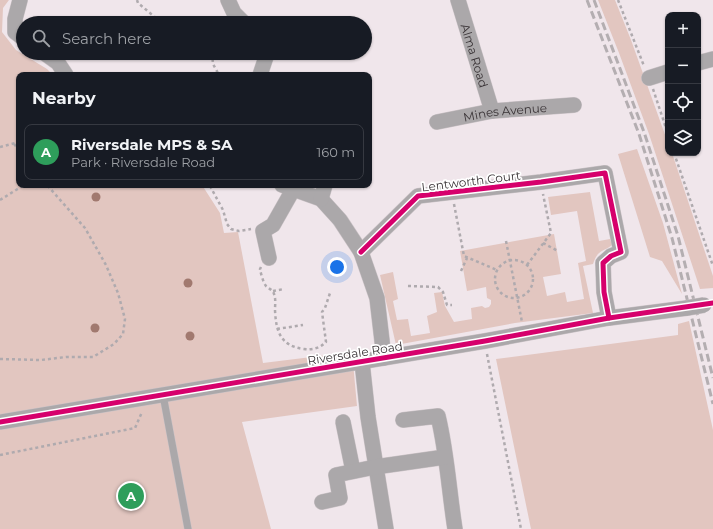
<!DOCTYPE html>
<html lang="en">
<head>
<meta charset="utf-8">
<style>
  :root { --surface:#171b24; --page:#242831; --text:#f1f3f6; --muted:#9ea1a6; --line:#363941; --accent:#797275 }
  body { margin:0; font-family:Montserrat,sans-serif; background:var(--page); color:var(--text) }
  .controls { position:absolute; right:12px; top:12px; display:grid; overflow:hidden; border-radius:8px; box-shadow:0 1px 3px #0004 }
  .controls button { width:36px; height:36px; display:grid; place-items:center; padding:0; border:0; border-bottom:1px solid var(--line); background:var(--surface); color:var(--text); font:20px sans-serif }
  .you { position:absolute; left:337px; top:267px; width:14px; height:14px; margin:-10px; border:3px solid #fff; border-radius:50%; background:#1a73e8; box-shadow:0 0 0 6px #1a73e833 }
  .badge { display:grid; place-items:center; width:26px; height:26px; border-radius:50%; background:var(--accent); color:#fff; font-size:13px; font-weight:700 }
  .pin { position:absolute; translate:-50% -50%; border:2px solid #fff; box-shadow:0 1px 4px #0006 }
  .list { margin:0; padding:0; list-style:none }
  h2 { display:flex; justify-content:space-between; align-items:center; height:52px; margin:0; padding:0 16px; font-size:17px }
  h2 small { font-size:13px; font-weight:400; color:var(--muted) }
  .list li { display:grid; grid-template-columns:26px 1fr auto; gap:12px; align-items:center; box-sizing:border-box; height:56px; margin:0 8px 8px; padding:0 8px; border:1px solid var(--line); border-radius:8px }
  .list b { display:block; font-size:15px; white-space:nowrap }
  .list p { margin:0; font-size:13px; white-space:nowrap; color:var(--muted) }
  .list em { font-size:13px; font-style:normal; color:var(--muted) }
  .icon { flex:none; width:22px; height:22px; fill:none; stroke:currentColor; stroke-width:2; stroke-linecap:round; stroke-linejoin:round }
  .map { position:relative; flex:none; width:713px; height:529px; overflow:hidden }
  .search { position:absolute; background:var(--surface); box-shadow:0 1px 3px #0004; left:16px; top:16px; width:356px; height:44px; display:flex; align-items:center; gap:10px; box-sizing:border-box; padding:0 14px; border-radius:22px; color:var(--muted); font-size:15px }
  .panel { position:absolute; background:var(--surface); box-shadow:0 1px 3px #0004; left:16px; top:72px; width:356px; height:116px; border-radius:8px }
  .map>svg:first-child { display:block }
  .green { fill:#e2c6c0 }
  .lines { fill:none; stroke-linecap:round; stroke-linejoin:round }
  .service-casing { stroke:#cbc3c7; stroke-width:8 }
  .minor-casing { stroke:#cbc3c7; stroke-width:16 }
  .path { stroke:#afaaae; stroke-width:2.5; stroke-dasharray:3 3; stroke-linecap:butt }
  .service { stroke:#aba8aa; stroke-width:7 }
  .minor { stroke:#aba8aa; stroke-width:15 }
  .rail { stroke:#b4aeb1; stroke-width:3; stroke-dasharray:8 4; stroke-linecap:butt }
  .minor-bridge-casing { stroke:#cbc3c7; stroke-width:16; stroke-linecap:butt }
  .minor-bridge { stroke:#aba8aa; stroke-width:15 }
  .cycleway-casing { stroke:#fff; stroke-width:8 }
  .cycleway { stroke:#d6006c; stroke-width:5 }
  .tree { fill:#a1796f }
  .labels { text-anchor:middle; dominant-baseline:central; stroke-width:3.5; stroke-linejoin:round; paint-order:stroke }
  .street-label { font-size:12px; fill:#393336; stroke:#fff }
</style>
</head>
<body>
<div class="map">
<svg width="713" height="529" viewBox="0 0 713 529">
  <rect width="100%" height="100%" fill="#f0e6eb"/>
  <g class="green">
    <path d="M0,0H9L3,8L2,32L16,50L47,69L53,75H19V185H202L220,213L224,233L238,232L263,363L352,352L357,406L242,422L271,529H0Z"/>
    <path d="M598,0H615L631,40L668,143V153H672L713,276V288L700,289L649,134L619,53Z"/>
    <path d="M637,149L663,223L682,294L662,261L650,257L618,154Z"/>
    <path d="M590,192L599,241L610,239L612,245C602,253 598,249 593,264L583,266L593,313L515,323L396,345L380,275L393,272L398,299L393,301L397,320L408,319L411,336L430,333L427,316L437,312L434,293L442,292L445,306L454,322L472,319L471,308L482,306L485,308L489,307L491,304V300L487,298L486,287L467,291L460,251L554,234L561,274L543,277L547,296L565,292L567,302L584,299L578,263L586,261L577,211L551,215L548,197Z"/>
    <path d="M689,321L713,430V529H531L496,359L678,335V324Z"/>
  </g>
  <g class="lines">
    <g class="service-casing">
      <path id="service" d="M163,395L188,529"/>
    </g>
    <g class="minor-casing">
      <g id="minor">
        <path d="M20,0L15,19V32L23,38"/>
        <path d="M228,0L234,13L244,23"/>
        <path id="s1" d="M458,0L492,111"/>
        <path d="M44,53L58,63L66,75"/>
        <path d="M698,63L713,59"/>
        <path d="M260,75L266,57L264,53"/>
        <path d="M649,78L668,72"/>
        <path id="s2" d="M437,122L492,111L574,105"/>
        <path d="M282,185L321,199L340,220L361,252L377,298L384,358"/>
        <path d="M321,199L325,185"/>
        <path d="M361,252L418,196L541,182L605,173L621,252L611,256L603,263L604,292L609,318"/>
        <path d="M269,258L263,231L273,225L294,188"/>
        <path d="M362,362L368,417L386,529"/>
        <path d="M403,420L438,416C447,453 449,491 455,529"/>
        <path d="M0,422L485,341L609,318L687,308"/>
        <path d="M343,422L353,471"/>
        <path d="M322,502L340,498L336,475L375,467L445,457"/>
      </g>
    </g>
    <g class="path">
      <path d="M137,0L138,3L162,23"/>
      <path d="M618,0L644,66"/>
      <path d="M212,53L213,64L219,75"/>
      <path d="M653,89L668,134"/>
      <path d="M14,144L19,150"/>
      <path d="M0,147L19,142"/>
      <path d="M674,153L713,266"/>
      <path d="M210,186L223,210L227,224L231,229L239,231L251,229"/>
      <path d="M0,200L24,185"/>
      <path d="M454,204L464,256L497,270"/>
      <path d="M506,241L522,322"/>
      <path d="M543,243L558,251"/>
      <circle cx="514" cy="279" r="19"/>
      <path d="M527,265L551,233L543,194"/>
      <path d="M261,267L260,269C261,274 263,282 266,286C269,289 273,290 274,294C276,299 275,305 275,310C276,331 280,346 304,349C313,350 320,348 326,342L322,312L325,308L330,293"/>
      <path d="M461,271L467,258"/>
      <path d="M408,286L438,287L443,292L447,305H452"/>
      <path d="M273,291L284,289"/>
      <path d="M277,329L303,325"/>
      <path d="M487,354L521,529"/>
      <path d="M0,359L41,360L66,357H93L114,344L123,334L125,319L118,293L106,265L85,228L47,185"/>
      <path d="M0,455L135,428L142,412"/>
    </g>
    <use href="#service" class="service"/>
    <use href="#minor" class="minor"/>
    <g class="rail">
      <path d="M587,0L639,134L672,238L713,404"/>
      <path d="M594,0L644,132L678,236L713,378"/>
    </g>
    <g class="minor-bridge-casing">
      <path id="minor-bridge" d="M687,308L704,305"/>
    </g>
    <use href="#minor-bridge" class="minor-bridge"/>
    <g class="cycleway-casing">
      <g id="cycleway">
        <path d="M361,252L418,196L541,182L605,173L621,252L611,256L603,263L604,292L609,318"/>
        <path d="M0,422L485,341L609,318L713,303"/>
      </g>
    </g>
    <use href="#cycleway" class="cycleway"/>
  </g>
  <g class="tree">
    <circle cx="96" cy="197" r="4.5"/>
    <circle cx="188" cy="283" r="4.5"/>
    <circle cx="95" cy="328" r="4.5"/>
    <circle cx="190" cy="336" r="4.5"/>
  </g>
  <g class="labels">
    <g class="street-label">
      <text stroke="none"><textPath href="#s1" startOffset="58">Alma Road</textPath></text>
      <text stroke="none"><textPath href="#s2" startOffset="69">Mines Avenue</textPath></text>
      <text transform="translate(471 181) rotate(-7)">Lentworth Court</text>
      <text transform="translate(355 353) rotate(-9)">Riversdale Road</text>
    </g>
  </g>
</svg>
<div class="controls">
<button>+</button>
<button>−</button>
<button><svg class="icon" aria-label="locate" viewBox="0 0 24 24"><circle cx="12" cy="12" r="6"/><path d="M12 2v4M12 18v4M2 12h4M18 12h4"/></svg></button>
<button><svg class="icon" aria-label="layers" viewBox="0 0 24 24"><path d="M12 4l9 5-9 5-9-5zM3 14l9 5 9-5"/></svg></button>
</div>
<div class="you"></div>
<div class="pin badge" style="left:131px;top:496px;background:#2e9e5b">A</div>
<div class="search"><svg class="icon" aria-label="search" viewBox="0 0 24 24"><circle cx="10" cy="10" r="6"/><path d="M15 15l6 6"/></svg>Search here</div>
<section class="panel">
<h2>Nearby<small></small></h2>
<ul class="list">
<li><span class="badge" style="background:#2e9e5b">A</span><div><b>Riversdale MPS &amp; SA</b><p>Park · Riversdale Road</p></div><em>160 m</em></li>
</ul>
</section>
</div>
</body>
</html>
